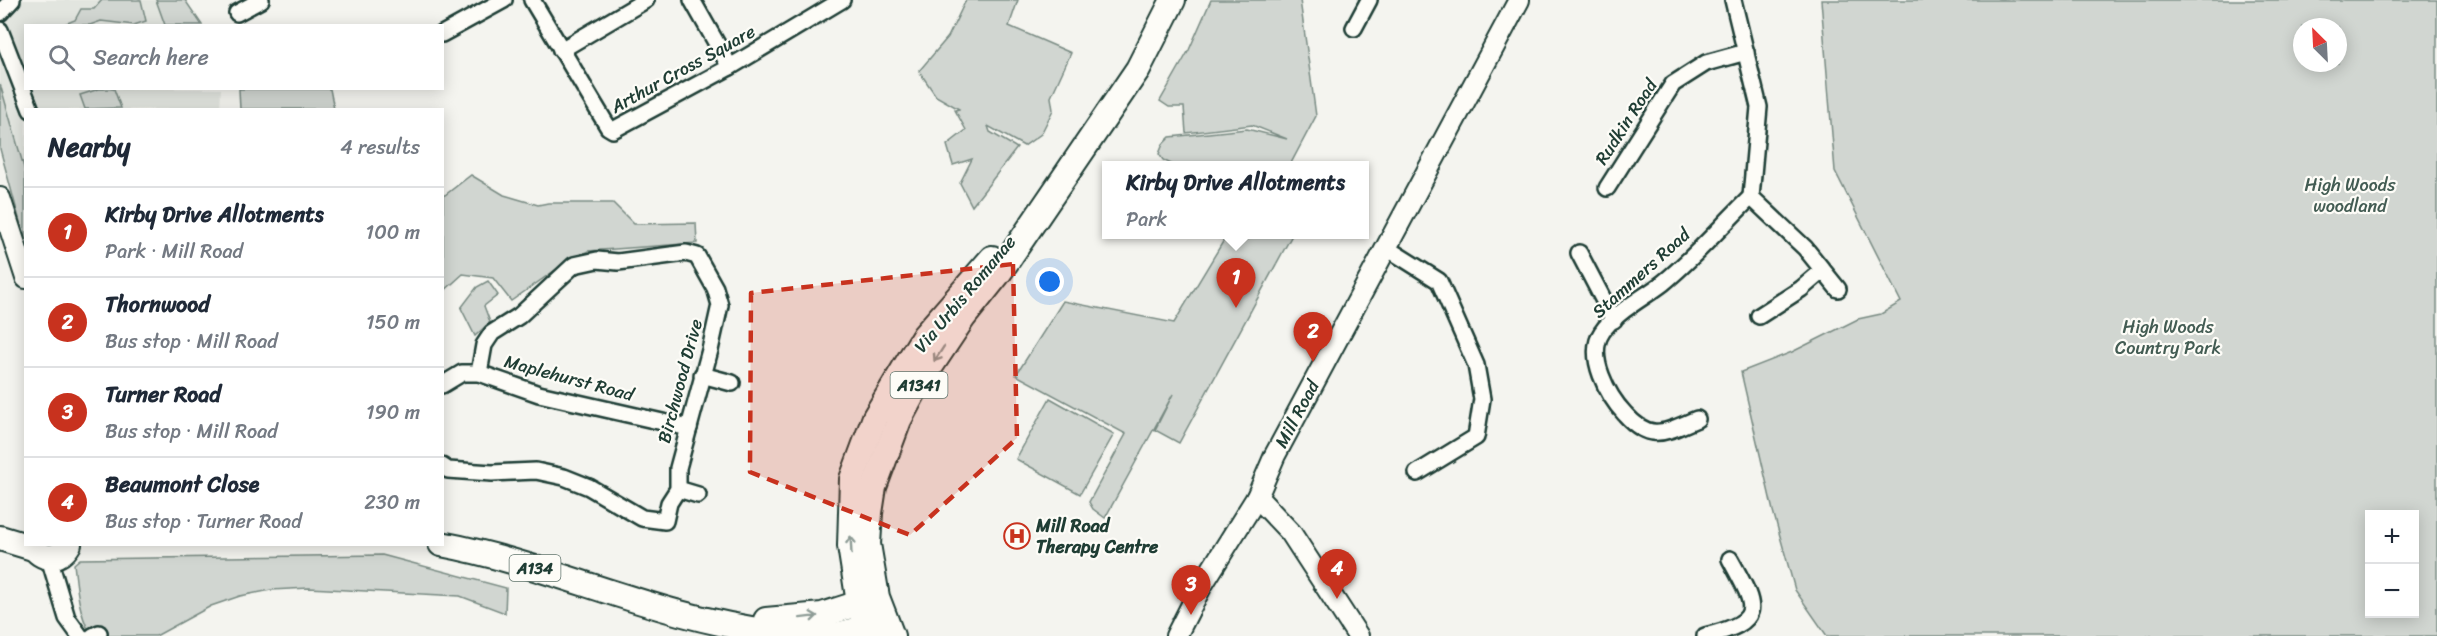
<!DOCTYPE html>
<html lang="en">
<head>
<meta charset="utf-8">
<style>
  :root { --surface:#fff; --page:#f6f6f7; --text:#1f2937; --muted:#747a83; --line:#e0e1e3; --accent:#c8321e }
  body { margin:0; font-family:Sriracha,sans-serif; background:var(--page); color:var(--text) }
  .controls { position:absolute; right:18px; bottom:18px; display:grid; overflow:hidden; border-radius:0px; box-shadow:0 3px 15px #0003 }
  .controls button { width:54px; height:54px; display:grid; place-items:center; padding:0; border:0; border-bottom:2px solid var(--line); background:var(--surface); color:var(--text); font:30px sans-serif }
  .compass { position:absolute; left:2293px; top:18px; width:54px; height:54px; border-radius:50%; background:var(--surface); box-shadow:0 3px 15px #0003; rotate:336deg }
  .you { position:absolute; left:1050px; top:282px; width:21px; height:21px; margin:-15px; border:4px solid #fff; border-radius:50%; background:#1a73e8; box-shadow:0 0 0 9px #1a73e833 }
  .badge { display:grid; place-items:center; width:39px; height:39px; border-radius:50%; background:var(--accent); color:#fff; font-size:20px; font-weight:700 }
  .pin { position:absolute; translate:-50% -50px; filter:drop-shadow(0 2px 3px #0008) }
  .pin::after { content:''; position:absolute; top:32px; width:21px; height:18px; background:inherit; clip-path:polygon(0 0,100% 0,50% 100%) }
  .popup { position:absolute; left:1102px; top:161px; width:267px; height:78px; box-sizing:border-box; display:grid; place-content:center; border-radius:0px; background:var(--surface); filter:drop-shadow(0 2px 4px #0005); font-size:20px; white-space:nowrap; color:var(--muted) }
  .popup b { font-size:22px; color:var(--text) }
  .popup::after { content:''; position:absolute; left:50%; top:100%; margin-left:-12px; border:12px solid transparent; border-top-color:var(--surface) }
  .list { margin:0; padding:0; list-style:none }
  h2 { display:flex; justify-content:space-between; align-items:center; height:78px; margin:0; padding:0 24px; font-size:26px }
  h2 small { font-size:20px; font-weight:400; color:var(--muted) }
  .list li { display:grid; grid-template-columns:39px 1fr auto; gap:18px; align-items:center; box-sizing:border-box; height:90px; padding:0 24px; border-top:2px solid var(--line) }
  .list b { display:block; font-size:22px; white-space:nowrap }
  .list p { margin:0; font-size:20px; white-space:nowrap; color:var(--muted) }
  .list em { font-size:20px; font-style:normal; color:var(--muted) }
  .icon { flex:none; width:33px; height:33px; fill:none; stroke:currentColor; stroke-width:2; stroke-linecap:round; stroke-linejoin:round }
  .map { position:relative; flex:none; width:2437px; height:636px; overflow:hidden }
  .search { position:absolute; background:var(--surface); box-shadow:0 3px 15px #0003; left:24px; top:24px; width:420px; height:66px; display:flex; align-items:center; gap:15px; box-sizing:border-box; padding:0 21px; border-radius:0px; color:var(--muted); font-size:22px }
  .panel { position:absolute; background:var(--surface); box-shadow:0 3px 15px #0003; left:24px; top:108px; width:420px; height:438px; border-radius:0px }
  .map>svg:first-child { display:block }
  .built { fill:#e2e5df }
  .green { fill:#d1d6d1; stroke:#788a82; stroke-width:1.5; fill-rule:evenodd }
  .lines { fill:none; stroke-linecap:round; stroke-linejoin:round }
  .minor-casing { stroke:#1f3d34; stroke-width:20 }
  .tertiary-casing { stroke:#1f3d34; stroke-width:24 }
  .primary-casing { stroke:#1f3d34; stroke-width:28 }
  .minor { stroke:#fdfcf7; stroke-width:15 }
  .tertiary { stroke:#fdfcf7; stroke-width:20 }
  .primary { stroke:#fdfcf7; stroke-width:24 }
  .oneway { stroke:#8e9c96 }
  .marked { fill:#c8321e; fill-opacity:0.2; stroke:#c8321e; stroke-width:4.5; stroke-dasharray:12 8; stroke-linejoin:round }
  .labels { text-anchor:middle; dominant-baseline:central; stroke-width:4.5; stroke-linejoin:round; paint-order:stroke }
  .shield { fill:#fdfcf7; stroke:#62766e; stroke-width:1.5 }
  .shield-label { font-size:16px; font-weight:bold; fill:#1f3d34 }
  .street-label { font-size:18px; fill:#1f3d34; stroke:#fdfcf7 }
  .park-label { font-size:18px; fill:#435c53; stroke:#fdfcf7 }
  .poi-label { font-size:18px; font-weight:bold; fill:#1f3d34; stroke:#fdfcf7; text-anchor:start }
</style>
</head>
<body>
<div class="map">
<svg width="2437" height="636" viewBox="0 0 2437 636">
  <rect width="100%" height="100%" fill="#f4f4ef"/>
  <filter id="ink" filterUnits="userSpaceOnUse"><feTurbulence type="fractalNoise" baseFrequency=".0167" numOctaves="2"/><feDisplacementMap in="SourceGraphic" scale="12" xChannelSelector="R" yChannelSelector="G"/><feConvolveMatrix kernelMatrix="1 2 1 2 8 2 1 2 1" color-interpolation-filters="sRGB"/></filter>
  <g filter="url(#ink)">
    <path class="built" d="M0,0H185L202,25L26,26V88L221,89L220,109L26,110L25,171L0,84Z"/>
    <g class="green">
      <path d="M102,0H141L146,21L134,25L101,21L90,25H62L75,20L81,9H94Z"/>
      <path d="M156,0H185L202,25H165Z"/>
      <path d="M966,0H1018L1009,26L1071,53L1051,97L1053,110L1041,134L1024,146L988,126L990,132L1017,148L972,206L960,183L972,159L953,165L947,145L966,130L955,110L959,109L936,96L919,71L948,37Z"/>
      <path d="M1211,0H1300L1316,116L1290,165H1173L1163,160L1159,154L1163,144L1170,137L1247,129L1287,139L1252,125L1186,133L1184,107H1169L1160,101L1189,50Z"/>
      <path d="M1821,0H2437V636H1827L1795,590L1773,511L1741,372L1792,352L1858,319L1881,314L1901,302L1835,171ZM2302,27H2338V63H2302ZM2370,514H2414V614H2370Z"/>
      <path d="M0,84L25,171V240L0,149Z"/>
      <path d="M99,89H114L121,108L85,109L80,95Z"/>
      <path d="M239,89H330L334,109H240Z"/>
      <path d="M471,175L504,195L538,205L548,203H613L634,224L696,223L697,243L588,251L567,262L511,301L493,278L463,274L443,292V195H445Z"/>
      <path d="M1227,235H1292L1179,443L1155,430L1173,394L1105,518L1093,509L1089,502L1126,434L1016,375L1063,301L1174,323Z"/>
      <path d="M488,281L498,295L484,306L490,322L475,336L461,308L477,287Z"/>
      <path d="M1050,398L1114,434L1080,494L1016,459Z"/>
      <path d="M382,555L506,588L505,613L460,596L309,588L271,590L240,596L211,606L156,636H105L107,634L104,628L89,631C78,610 77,587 74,564L80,559Z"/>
    </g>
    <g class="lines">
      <g class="minor-casing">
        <g id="minor">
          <path d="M532,0L608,127L613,130L730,67L842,0"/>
          <path d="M692,0L730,67"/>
          <path d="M1733,0L1759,107L1751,197L1805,248L1838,289"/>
          <path d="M0,13L12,0"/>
          <path d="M237,13L261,0"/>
          <path d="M1354,28L1369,0"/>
          <path d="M0,30L31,110"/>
          <path d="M442,34L504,0"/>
          <path d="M561,50L646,0"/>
          <path d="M1607,188L1673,84L1706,63L1746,52"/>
          <path d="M1385,247L1439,281L1476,365L1482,399L1476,437L1417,473"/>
          <path d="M1579,253L1614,320"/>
          <path d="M1759,316L1801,289L1822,271"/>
          <path d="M702,375L732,383"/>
          <path d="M442,385L462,373H479L539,394L689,428"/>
          <path d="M1697,419C1665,432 1651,443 1625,414C1608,396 1586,356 1602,332C1614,313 1645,297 1663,283C1694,258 1722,225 1751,197"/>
          <path d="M442,466L448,470L492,473L536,471L564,477L589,487L642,518L665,521L669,503L678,489V468L710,350L720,305L715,288L697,256L686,253L618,262L597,260L574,265L519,316L492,333L484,345L479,373"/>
          <path d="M678,489L698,495"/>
          <path d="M49,558L67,618L80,636"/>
          <path d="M93,636L99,633"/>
          <path d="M1705,636C1767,621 1756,607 1730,559"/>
        </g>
      </g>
      <g class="tertiary-casing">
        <g id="tertiary">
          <path d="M0,198L26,278"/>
          <path d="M1257,497L1291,533L1358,636"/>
          <path d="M1176,636L1202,585L1257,497L1275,455L1519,0"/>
        </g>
      </g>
      <g class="primary-casing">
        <g id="primary">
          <path d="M0,538L33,548"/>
          <path d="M32,544C41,562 60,560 69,544"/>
          <path d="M441,544C553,565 658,618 772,632C794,635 818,636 840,634C853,631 867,626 879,622"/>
          <path d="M766,620L822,615L875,598"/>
          <path d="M868,636L859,603L850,546L852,479L875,417L905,367L924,336L992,258"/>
          <path d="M892,636L877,597L868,544L870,513L874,487L899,420L915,390L963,318L999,273L1138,69L1173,0"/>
        </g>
      </g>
      <use href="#minor" class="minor"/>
      <use href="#tertiary" class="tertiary"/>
      <use href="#primary" class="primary"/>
    </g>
    <defs><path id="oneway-shaft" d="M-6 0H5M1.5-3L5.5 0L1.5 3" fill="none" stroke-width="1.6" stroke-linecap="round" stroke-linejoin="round" transform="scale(1.5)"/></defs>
    <g class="oneway">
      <use href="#oneway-shaft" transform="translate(939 354) rotate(123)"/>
      <use href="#oneway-shaft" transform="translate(851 545) rotate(-93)"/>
      <use href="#oneway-shaft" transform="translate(809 617) rotate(-7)"/>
    </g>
  </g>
  <path class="marked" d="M1013,264L1017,438L910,535L750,472L751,293Z"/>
  <defs>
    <g id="hospital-ring" transform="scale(1.35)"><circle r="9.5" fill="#fdfcf7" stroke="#c8321e" stroke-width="1.5"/><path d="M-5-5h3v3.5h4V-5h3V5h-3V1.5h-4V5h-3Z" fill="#c8321e"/></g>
  </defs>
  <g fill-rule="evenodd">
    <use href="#hospital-ring" x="1017" y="536"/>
  </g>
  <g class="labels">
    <g class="shield">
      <rect x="890.5" y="372" width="57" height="26" rx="4.5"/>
      <rect x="509.5" y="555" width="51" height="26" rx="4.5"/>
    </g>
    <g class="shield-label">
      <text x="919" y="385">A1341</text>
      <text x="535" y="568">A134</text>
    </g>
    <g class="street-label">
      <text transform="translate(683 69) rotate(-29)">Arthur Cross Square</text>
      <text transform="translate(1626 122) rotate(-57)">Rudkin Road</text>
      <text transform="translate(1641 273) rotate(-42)">Stammers Road</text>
      <text transform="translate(965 294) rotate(-50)">Via Urbis Romanae</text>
      <text transform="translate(569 378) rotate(15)">Maplehurst Road</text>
      <text transform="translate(680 381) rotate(-75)">Birchwood Drive</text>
      <text transform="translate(1297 414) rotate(-62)">Mill Road</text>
    </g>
    <g class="park-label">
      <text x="2350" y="185">High Woods<tspan x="2350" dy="21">woodland</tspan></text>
      <text x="2168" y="327">High Woods<tspan x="2168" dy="21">Country Park</tspan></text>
    </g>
    <g class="poi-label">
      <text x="1036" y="526">Mill Road<tspan x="1036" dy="21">Therapy Centre</tspan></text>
    </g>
  </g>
</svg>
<div class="controls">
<button>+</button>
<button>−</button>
</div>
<svg class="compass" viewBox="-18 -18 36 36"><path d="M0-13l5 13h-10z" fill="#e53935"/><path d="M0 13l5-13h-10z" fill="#747a83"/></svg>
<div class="you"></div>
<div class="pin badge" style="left:1236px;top:308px">1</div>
<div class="popup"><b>Kirby Drive Allotments</b>Park</div>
<div class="pin badge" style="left:1313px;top:362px">2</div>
<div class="pin badge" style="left:1191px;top:615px">3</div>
<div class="pin badge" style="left:1337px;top:599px">4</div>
<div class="search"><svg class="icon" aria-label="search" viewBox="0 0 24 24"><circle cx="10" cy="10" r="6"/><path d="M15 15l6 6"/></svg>Search here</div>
<section class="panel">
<h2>Nearby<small>4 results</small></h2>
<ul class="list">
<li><span class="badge">1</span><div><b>Kirby Drive Allotments</b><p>Park · Mill Road</p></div><em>100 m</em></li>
<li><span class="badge">2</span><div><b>Thornwood</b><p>Bus stop · Mill Road</p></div><em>150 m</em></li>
<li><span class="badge">3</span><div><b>Turner Road</b><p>Bus stop · Mill Road</p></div><em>190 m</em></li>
<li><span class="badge">4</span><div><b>Beaumont Close</b><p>Bus stop · Turner Road</p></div><em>230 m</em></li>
</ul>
</section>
</div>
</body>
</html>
